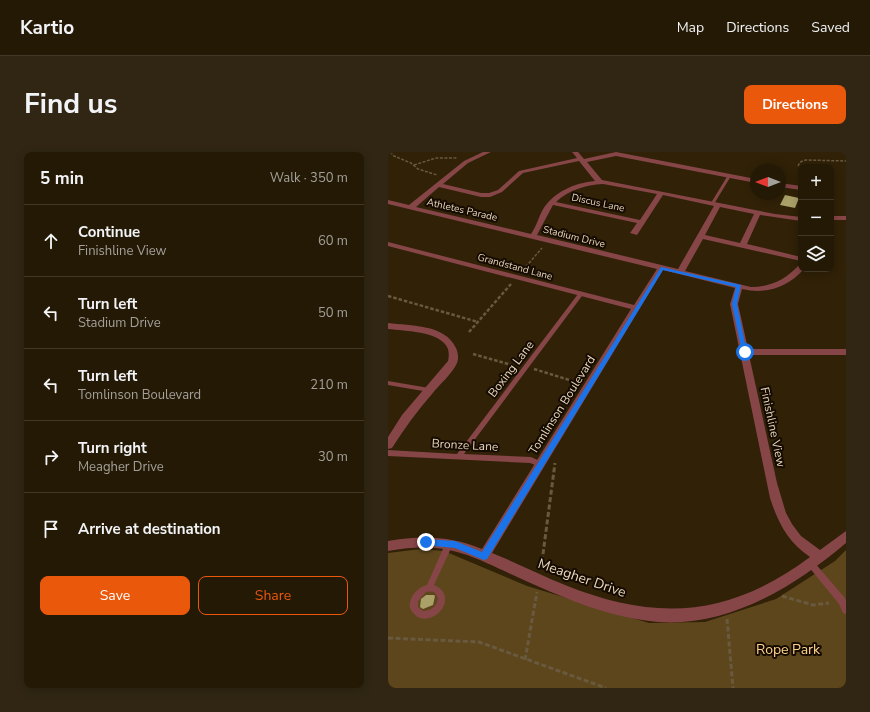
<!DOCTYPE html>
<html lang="en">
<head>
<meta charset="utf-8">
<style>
  :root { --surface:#241905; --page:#302613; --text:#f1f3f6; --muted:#a3a09a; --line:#413827; --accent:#ea580c }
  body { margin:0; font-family:"Nunito Sans",sans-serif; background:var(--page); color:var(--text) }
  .controls { position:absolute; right:12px; top:12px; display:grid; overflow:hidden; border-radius:8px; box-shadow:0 2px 10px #0003 }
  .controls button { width:36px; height:36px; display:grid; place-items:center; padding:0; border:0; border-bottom:1px solid var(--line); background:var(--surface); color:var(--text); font:20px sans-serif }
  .compass { position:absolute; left:362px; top:12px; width:36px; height:36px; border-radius:50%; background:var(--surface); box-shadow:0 2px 10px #0003; rotate:270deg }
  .stop { position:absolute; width:12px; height:12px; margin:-9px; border:3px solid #1a73e8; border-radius:50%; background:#fff }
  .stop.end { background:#1a73e8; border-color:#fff; box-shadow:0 1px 4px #0008 }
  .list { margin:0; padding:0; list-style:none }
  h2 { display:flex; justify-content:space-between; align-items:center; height:52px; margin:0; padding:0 16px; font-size:17px }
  h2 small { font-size:13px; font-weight:400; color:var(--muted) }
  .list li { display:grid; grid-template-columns:26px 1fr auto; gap:12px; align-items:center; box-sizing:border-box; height:72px; padding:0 16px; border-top:1px solid var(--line) }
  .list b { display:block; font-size:15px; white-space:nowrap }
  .list p { margin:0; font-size:13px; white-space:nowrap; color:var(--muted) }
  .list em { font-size:13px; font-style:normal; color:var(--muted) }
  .actions { display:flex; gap:8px; padding:12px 16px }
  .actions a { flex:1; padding:9px 0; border:1px solid var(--accent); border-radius:8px; text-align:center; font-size:14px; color:var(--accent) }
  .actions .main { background:var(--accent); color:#fff }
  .icon { flex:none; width:22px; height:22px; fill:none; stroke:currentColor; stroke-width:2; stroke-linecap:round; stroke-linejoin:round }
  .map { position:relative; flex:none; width:458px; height:536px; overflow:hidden; border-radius:8px }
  header { display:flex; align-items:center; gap:24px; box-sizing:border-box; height:56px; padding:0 20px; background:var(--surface); border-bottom:1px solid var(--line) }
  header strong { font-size:19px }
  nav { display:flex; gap:22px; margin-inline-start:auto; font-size:14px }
  .intro { display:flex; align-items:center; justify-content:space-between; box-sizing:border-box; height:96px; padding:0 24px }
  h1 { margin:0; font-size:28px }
  .button { padding:10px 18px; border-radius:8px; background:var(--accent); color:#fff; font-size:14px; font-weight:700 }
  main { display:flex; gap:24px; padding:0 24px }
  aside { flex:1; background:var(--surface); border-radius:8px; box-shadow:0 2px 10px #0003 }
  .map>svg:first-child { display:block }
  .green { fill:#5e461c }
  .building { fill:#aaa068 }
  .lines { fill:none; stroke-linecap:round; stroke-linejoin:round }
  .path-far2 { stroke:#68593f; stroke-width:1.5; stroke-dasharray:3 1.5; stroke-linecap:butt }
  .path-far1 { stroke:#68593f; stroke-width:2.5; stroke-dasharray:3.5 2; stroke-linecap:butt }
  .path { stroke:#68593f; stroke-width:3; stroke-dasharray:5 2.5; stroke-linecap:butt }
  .lane { fill:#864547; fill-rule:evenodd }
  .street { fill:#864547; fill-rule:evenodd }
  .route { fill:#1a73e8 }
  .labels { text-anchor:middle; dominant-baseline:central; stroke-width:4; stroke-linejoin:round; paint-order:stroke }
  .far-street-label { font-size:10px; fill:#e7d7bd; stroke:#160b00 }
  .street-label { font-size:12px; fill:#e7d7bd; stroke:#160b00 }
  .near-street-label { font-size:14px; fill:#e7d7bd; stroke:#160b00 }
  .near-park-label { font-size:14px; fill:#fed38c; stroke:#160b00 }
</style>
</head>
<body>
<header>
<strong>Kartio</strong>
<nav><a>Map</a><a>Directions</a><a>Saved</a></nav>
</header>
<div class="intro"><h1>Find us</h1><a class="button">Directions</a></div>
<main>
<aside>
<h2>5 min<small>Walk · 350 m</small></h2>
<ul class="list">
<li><svg class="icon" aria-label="ahead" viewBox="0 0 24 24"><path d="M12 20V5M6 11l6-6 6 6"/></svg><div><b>Continue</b><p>Finishline View</p></div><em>60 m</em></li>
<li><svg class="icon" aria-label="left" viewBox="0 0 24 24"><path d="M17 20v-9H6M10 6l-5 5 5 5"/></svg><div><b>Turn left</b><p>Stadium Drive</p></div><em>50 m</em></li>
<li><svg class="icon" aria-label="left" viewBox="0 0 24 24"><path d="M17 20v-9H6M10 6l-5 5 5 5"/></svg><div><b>Turn left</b><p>Tomlinson Boulevard</p></div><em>210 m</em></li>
<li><svg class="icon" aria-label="right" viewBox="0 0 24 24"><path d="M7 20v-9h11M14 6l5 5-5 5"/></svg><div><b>Turn right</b><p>Meagher Drive</p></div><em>30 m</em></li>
<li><svg class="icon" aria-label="arrive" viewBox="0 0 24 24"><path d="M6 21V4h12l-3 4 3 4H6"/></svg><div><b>Arrive at destination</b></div></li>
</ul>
<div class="actions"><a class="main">Save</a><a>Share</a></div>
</aside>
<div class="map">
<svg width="458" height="536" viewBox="0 0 458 536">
  <rect width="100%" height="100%" fill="#302107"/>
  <path class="green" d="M33,397L56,399L139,434L261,471L317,470L388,447L447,409L458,398V536H0V401Z"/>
  <g class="building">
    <path d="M397,43L411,46L407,56L392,53Z"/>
    <path d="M38,443H46L47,444L45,453L35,457L32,455L33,447Z"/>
  </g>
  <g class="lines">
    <g class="path-far2">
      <path d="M2,0L6,4L23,11L30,17L49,23"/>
      <path d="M26,13L48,6H70"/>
      <path d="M410,14L412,10L418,8L458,9"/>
      <path d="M135,118L154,96"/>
    </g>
    <g class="path-far1">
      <path d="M0,144L90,170"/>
      <path d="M81,180L123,132"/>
      <path d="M85,202L127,214"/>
      <path d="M146,217L191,231"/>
    </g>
    <g class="path">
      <path d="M153,417L167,311"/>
      <path d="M394,444L425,453L441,451"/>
      <path d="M339,467L345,536"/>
      <path d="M0,486L91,490L218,536"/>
      <path d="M137,508L149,440"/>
    </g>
    <g class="lane">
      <path d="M340,23L343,24L326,52H324L323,51Z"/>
      <path d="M192,141L194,142V144L76,302L143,305L154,310L155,312L154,314L152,315L142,311L0,304V298L69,302L190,142Z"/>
      <path d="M0,229L41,236L44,238L41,240L0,233Z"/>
      <path d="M61,389L64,390L65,392L46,433C72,444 47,476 28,464C26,462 23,459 22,456C20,447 29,435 39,433L58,390ZM38,440C46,439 46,439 50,446C49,454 43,459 35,459L30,455V449Z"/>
      <path d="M423,409L426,410L457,446L458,449V462L455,461L451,452L420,414L419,412L420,410Z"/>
    </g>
    <g class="street">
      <path d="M95,0H103L80,11L55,32L93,41H101L110,38L131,19L189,6L184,0H190L196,7L228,0L368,27V31L228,4L199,10L214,28L387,62L413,65V69L372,63L359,92L413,105V109L315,87L297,119L363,135C382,135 397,128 410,114H413V117H416C400,135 378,143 354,137L350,152L360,197H458V203H361L389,331L398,361L404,372L413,384L432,398L458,379V391C406,435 341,475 270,470C224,466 180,448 138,429C84,405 62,388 0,399V389C33,383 63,384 94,397L243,157L0,94V90L246,153L269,117L0,52V48L21,53L76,9ZM191,9L207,29C186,31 165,40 154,59C150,67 148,75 143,82L28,55L51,35L93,45H102L114,40L135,21ZM215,32L269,42L252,68L168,50C181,38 197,33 215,32ZM275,43L326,54L290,117L149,83L165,53L249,71L242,81L249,83ZM332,55L366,62L352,91L317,83ZM275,118L347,136L342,152L382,346C390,371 400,390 422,405C341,465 269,470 177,433C152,423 129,411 104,401Z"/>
      <path d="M392,31L413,34V38L392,35Z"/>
      <rect x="443" y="64" width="15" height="4"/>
      <path d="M0,171C23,174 57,172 68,196C70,200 71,207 69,211C65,221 51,233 44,242C29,259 16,277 4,296L0,297V285L14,263L60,209C61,205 61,201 60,197C53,179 17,179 0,177Z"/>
    </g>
  </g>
  <path class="route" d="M273,115L353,133L349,152L359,201L354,200L344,152L348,135L275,118L99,407L96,408L67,396L35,393V388L38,387L67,389L94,400Z"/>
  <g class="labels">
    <g class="far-street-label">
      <text transform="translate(210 51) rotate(12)">Discus Lane</text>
      <text transform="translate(74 58) rotate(13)">Athletes Parade</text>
      <text transform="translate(186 85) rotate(14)">Stadium Drive</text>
      <text transform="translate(127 115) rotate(15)">Grandstand Lane</text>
    </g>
    <g class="street-label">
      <text transform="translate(123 217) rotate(-53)">Boxing Lane</text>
      <text transform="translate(174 253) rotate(-58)">Tomlinson Boulevard</text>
      <text transform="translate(385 275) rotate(78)">Finishline View</text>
      <text transform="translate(77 293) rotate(3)">Bronze Lane</text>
    </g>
    <g class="near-street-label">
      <text transform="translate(194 426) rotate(19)">Meagher Drive</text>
    </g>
    <g class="near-park-label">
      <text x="400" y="497">Rope Park</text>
    </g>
  </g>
</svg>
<div class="controls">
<button>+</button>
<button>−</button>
<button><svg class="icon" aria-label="layers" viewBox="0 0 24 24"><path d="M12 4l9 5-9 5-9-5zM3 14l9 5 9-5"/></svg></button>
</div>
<svg class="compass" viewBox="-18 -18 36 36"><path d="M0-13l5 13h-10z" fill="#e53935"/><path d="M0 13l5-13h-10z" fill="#a3a09a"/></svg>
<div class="stop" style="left:357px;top:200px"></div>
<div class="stop end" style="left:38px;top:390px"></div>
</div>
</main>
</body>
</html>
